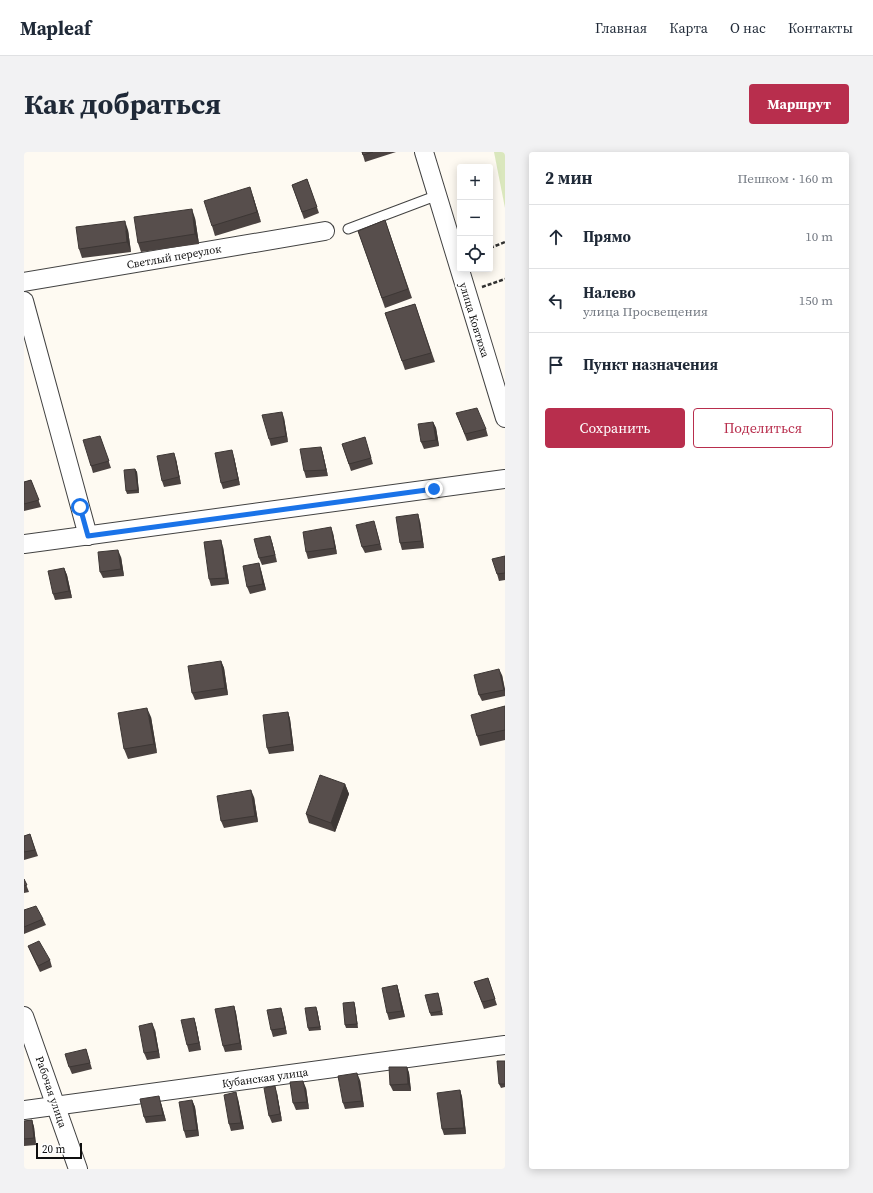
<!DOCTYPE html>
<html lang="ru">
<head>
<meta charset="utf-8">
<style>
  :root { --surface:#fff; --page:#f2f2f3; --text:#1f2937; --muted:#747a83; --line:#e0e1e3; --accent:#b82e4d }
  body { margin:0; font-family:"Source Serif 4",serif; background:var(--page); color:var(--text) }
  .controls { position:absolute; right:12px; top:12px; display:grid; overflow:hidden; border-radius:4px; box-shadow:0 2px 10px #0003 }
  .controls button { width:36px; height:36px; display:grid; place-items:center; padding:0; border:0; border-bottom:1px solid var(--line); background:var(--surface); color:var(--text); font:20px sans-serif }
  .scale { position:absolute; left:12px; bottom:10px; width:46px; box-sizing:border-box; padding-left:4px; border:2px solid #0f0f0f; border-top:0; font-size:11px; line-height:14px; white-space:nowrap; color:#0f0f0f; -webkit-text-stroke:3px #fff; paint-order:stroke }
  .stop { position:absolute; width:12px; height:12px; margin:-9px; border:3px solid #1a73e8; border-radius:50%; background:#fff }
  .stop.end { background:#1a73e8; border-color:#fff; box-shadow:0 1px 4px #0008 }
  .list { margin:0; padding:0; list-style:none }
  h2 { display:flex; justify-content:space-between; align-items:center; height:52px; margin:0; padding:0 16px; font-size:17px }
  h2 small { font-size:13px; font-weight:400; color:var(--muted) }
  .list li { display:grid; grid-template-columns:26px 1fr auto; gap:12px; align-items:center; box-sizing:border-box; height:64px; padding:0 16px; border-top:1px solid var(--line) }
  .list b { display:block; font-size:15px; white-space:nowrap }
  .list p { margin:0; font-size:13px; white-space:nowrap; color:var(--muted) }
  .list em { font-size:13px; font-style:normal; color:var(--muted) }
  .actions { display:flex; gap:8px; padding:12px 16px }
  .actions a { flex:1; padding:9px 0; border:1px solid var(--accent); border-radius:4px; text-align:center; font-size:14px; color:var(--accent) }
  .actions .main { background:var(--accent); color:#fff }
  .icon { flex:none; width:22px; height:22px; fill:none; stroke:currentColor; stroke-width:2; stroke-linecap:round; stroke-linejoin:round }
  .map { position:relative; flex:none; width:481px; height:1017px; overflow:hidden; border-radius:4px }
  header { display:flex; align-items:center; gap:24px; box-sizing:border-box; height:56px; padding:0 20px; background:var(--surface); border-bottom:1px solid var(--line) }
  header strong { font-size:19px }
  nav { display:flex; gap:22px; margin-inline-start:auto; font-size:14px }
  .intro { display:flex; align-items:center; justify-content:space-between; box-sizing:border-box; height:96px; padding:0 24px }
  h1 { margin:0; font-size:28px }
  .button { padding:10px 18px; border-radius:4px; background:var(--accent); color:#fff; font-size:14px; font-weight:700 }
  main { display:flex; gap:24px; padding:0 24px }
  aside { flex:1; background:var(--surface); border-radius:4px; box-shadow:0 2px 10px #0003 }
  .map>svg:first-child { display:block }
  .green { fill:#dae7bd }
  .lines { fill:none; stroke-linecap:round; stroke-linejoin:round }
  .service-casing { stroke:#424242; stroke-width:11 }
  .minor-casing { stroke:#424242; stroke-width:20 }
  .path { stroke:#313131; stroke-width:2.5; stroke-dasharray:4 2; stroke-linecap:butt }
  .service { stroke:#fff; stroke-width:9 }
  .minor { stroke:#fff; stroke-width:18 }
  .wall { fill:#4b4341 }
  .shaded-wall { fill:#3d3735 }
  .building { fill:#574e4c; stroke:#3d3735 }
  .route { stroke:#1a73e8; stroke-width:5 }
  .labels { text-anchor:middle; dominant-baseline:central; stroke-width:4; stroke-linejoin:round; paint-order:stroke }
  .street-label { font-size:11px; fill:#0f0f0f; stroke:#fff }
</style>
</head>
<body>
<header>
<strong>Mapleaf</strong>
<nav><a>Главная</a><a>Карта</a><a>О нас</a><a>Контакты</a></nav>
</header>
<div class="intro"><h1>Как добраться</h1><a class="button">Маршрут</a></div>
<main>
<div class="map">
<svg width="481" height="1017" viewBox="0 0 481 1017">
  <rect width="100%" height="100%" fill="#fefaf2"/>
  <path class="green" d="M470,0H481V56Z"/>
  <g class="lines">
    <g class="service-casing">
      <path id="service" d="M324,77L414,43"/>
    </g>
    <g class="minor-casing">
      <g id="minor">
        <path d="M400,0L481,266"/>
        <path d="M0,130L301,79"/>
        <path d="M0,149L64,384"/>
        <path d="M0,392L481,327"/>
        <path d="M0,864L54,1017"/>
        <path d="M0,958L481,893"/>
      </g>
    </g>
    <g class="path">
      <path d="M466,96L481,90"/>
      <path d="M458,135L481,127"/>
    </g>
    <use href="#service" class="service"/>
    <use href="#minor" class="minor"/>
  </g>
  <g class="wall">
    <path d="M338,0H372L341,10Z"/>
    <path d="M283,27L295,61L280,67L268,33Z"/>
    <path d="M229,44L237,70L191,84L188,74Z"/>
    <path d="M171,66L175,92L117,100L114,91Z"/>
    <path d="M361,68L388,146L361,156L334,79Z"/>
    <path d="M104,78L107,100L58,106L55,97Z"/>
    <path d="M391,152L411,210L381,218L361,161Z"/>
    <path d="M260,266L264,290L247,294L245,287Z"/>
    <path d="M435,268L462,277L464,284L443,289Z"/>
    <path d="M409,270L412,276L415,294L400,297L397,290Z"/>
    <path d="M76,284L87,316L69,321L67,314Z"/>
    <path d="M318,292H343L349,312L327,319Z"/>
    <path d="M297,295L299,302L304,324L282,326L280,319Z"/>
    <path d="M210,305L216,333L199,337L197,331Z"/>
    <path d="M152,307L157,332L140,335L138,329Z"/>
    <path d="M111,317L113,320L115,341L103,342L102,339Z"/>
    <path d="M7,328L17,355L0,359V330Z"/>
    <path d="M396,369L400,396L378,398L376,391Z"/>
    <path d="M352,376L358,398L341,401L338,395Z"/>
    <path d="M309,381L313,402L284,407L282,400Z"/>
    <path d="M248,390L253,410L238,413L235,406Z"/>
    <path d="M199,395L205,432L187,434L185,427Z"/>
    <path d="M481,404V428L475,429L473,422Z"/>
    <path d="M97,405L100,424L79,426L76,420Z"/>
    <path d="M40,416L43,423L48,446L31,448L29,442Z"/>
    <path d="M237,418L242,438L226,442L223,435Z"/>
    <path d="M197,509L200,516L204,543L171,548L168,541Z"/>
    <path d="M478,523L481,537V544L458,549L455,543Z"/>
    <path d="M481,554V588L456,594L453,584Z"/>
    <path d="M264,560L266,567L270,599L245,602L243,596Z"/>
    <path d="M127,565L133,601L104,607L100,597Z"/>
    <path d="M321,632L325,642L311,680L285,671L282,662Z"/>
    <path d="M230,645L234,670L200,676L197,669Z"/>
    <path d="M6,682L14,704L0,708V684Z"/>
    <path d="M0,727L5,740L0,741Z"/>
    <path d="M0,758L19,767L22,773L0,782Z"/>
    <path d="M4,794L26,808L28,815L16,820L7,801Z"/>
    <path d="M464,826L473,853L460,857L450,830Z"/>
    <path d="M373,833L375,840L381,865L365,868L363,861Z"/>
    <path d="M414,841L419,863L407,864L406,861Z"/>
    <path d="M330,850L331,854L334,876H322L321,873Z"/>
    <path d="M210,854L212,861L218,898L201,900L199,894Z"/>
    <path d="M293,858L297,878L285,879L284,876Z"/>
    <path d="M259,863L263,882L249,885L247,878Z"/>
    <path d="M170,866L172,873L177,898L165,900L163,893Z"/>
    <path d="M131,878L136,906L123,908L120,901Z"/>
    <path d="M62,897L68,917L48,922L45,915Z"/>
    <path d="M481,909V935L477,936L475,932Z"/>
    <path d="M383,915L385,921L387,939H369L366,933Z"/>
    <path d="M336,928L340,955L321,957L319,951Z"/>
    <path d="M282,936L285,957L272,958L269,951Z"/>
    <path d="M436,938L438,945L442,982L420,983L418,977Z"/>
    <path d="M253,941L258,969L248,971L245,964Z"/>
    <path d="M214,947L220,977L207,979L205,972Z"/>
    <path d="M168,948L171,955L175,984L162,986L160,979Z"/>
    <path d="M137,951L142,969L122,971L120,965Z"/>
    <path d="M8,968L10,975L12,993L0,994V969Z"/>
  </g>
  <g class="shaded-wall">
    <path d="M226,35L229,44L237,70L233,60Z"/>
    <path d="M168,57L171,66L175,92L171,82Z"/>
    <path d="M101,69L104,78L107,100L103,90Z"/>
    <path d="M258,260L260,266L264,290L262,284Z"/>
    <path d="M409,270L412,276L415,294L412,288Z"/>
    <path d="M297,295L299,302L304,324L302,318Z"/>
    <path d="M208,298L210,305L216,333L214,327Z"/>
    <path d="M150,301L152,307L157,332L155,325Z"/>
    <path d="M111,317L113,320L115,341L114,338Z"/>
    <path d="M394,362L396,369L400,396L398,389Z"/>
    <path d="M307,375L309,381L313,402L311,396Z"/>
    <path d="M246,384L248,390L253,410L251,403Z"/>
    <path d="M197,388L199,395L205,432L202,426Z"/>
    <path d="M94,398L97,405L100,424L97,417Z"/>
    <path d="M235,411L237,418L242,438L239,432Z"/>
    <path d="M40,416L43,423L48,446L45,439Z"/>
    <path d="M197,509L200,516L204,543L201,536Z"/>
    <path d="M475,517L478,523L481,540L480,538Z"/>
    <path d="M123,556L127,565L133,601L130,592Z"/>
    <path d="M264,560L266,567L270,599L268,592Z"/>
    <path d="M321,632L325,642L311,680L307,671Z"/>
    <path d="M227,638L230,645L234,670L231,664Z"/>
    <path d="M373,833L375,840L381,865L378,859Z"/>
    <path d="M330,850L331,854L334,876L333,872Z"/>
    <path d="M210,854L212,861L218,898L216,891Z"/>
    <path d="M292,855L293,858L297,878L296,875Z"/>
    <path d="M257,856L259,863L263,882L261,876Z"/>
    <path d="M170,866L172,873L177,898L175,891Z"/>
    <path d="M128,871L131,878L136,906L134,899Z"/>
    <path d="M383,915L385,921L387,939L384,932Z"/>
    <path d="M333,921L336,928L340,955L338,949Z"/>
    <path d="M279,929L282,936L285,957L283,950Z"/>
    <path d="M251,934L253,941L258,969L256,962Z"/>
    <path d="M436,938L438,945L442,982L440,976Z"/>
    <path d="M212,940L214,947L220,977L217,971Z"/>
    <path d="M135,944L137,951L142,969L139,963Z"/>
    <path d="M168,948L171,955L175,984L173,978Z"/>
    <path d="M8,968L10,975L12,993L10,986Z"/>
  </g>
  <g class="building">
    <path d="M338,0H349L339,3Z"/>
    <path d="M283,27L293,55L278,60L268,33Z"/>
    <path d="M226,35L233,60L188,74L180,49Z"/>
    <path d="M168,57L171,82L114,91L110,65Z"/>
    <path d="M361,68L384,137L358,146L334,79Z"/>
    <path d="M101,69L103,90L55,97L52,75Z"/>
    <path d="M391,152L407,201L378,209L361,161Z"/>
    <path d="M453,256L462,277L441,282L432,261Z"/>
    <path d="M258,260L262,284L245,287L238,263Z"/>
    <path d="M409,270L412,288L397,290L394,272Z"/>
    <path d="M76,284L85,309L67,314L59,288Z"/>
    <path d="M341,285L347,306L325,312L318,292Z"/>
    <path d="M297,295L302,318L280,319L276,297Z"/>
    <path d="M208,298L214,327L197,331L191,301Z"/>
    <path d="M150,301L155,325L138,329L133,304Z"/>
    <path d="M111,317L114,338L102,339L100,318Z"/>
    <path d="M7,328L15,348L0,352V330Z"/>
    <path d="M394,362L398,389L376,391L372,365Z"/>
    <path d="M350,369L356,392L338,395L332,373Z"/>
    <path d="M307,375L311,396L282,400L279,380Z"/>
    <path d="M246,384L251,403L235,406L230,387Z"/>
    <path d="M197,388L202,426L185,427L180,390Z"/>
    <path d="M94,398L97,417L76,420L74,400Z"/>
    <path d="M481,404V421L473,422L468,407Z"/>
    <path d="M235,411L239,432L223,435L219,414Z"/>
    <path d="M40,416L45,439L29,442L24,419Z"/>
    <path d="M197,509L201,536L168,541L164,514Z"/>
    <path d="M475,517L480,538L455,543L450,523Z"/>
    <path d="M481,554V578L453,584L447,563Z"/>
    <path d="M123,556L130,592L100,597L94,561Z"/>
    <path d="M264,560L268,592L243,596L239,563Z"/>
    <path d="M296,623L321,632L307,671L282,662Z"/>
    <path d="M227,638L231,664L197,669L193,644Z"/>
    <path d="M6,682L11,698L0,700V684Z"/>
    <path d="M0,727L3,733L0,734Z"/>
    <path d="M12,754L19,767L0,775V758Z"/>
    <path d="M15,789L26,808L14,814L4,794Z"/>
    <path d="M464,826L471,847L458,850L450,830Z"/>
    <path d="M373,833L378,859L363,861L358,836Z"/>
    <path d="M414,841L418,859L406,861L401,843Z"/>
    <path d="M330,850L333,872L321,873L319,851Z"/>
    <path d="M210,854L216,891L199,894L191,857Z"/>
    <path d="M292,855L296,875L284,876L281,856Z"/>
    <path d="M257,856L261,876L247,878L243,858Z"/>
    <path d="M170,866L175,891L163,893L157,868Z"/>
    <path d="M128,871L134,899L120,901L115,874Z"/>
    <path d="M62,897L66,911L45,915L41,902Z"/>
    <path d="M473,909H481V932H475Z"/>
    <path d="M365,915H383L384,932L366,933Z"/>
    <path d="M333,921L338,949L319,951L314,924Z"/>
    <path d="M279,929L283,950L269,951L266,930Z"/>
    <path d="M251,934L256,962L245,964L240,936Z"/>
    <path d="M436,938L440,976L418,977L413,941Z"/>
    <path d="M212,940L217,971L205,972L200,943Z"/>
    <path d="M135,944L139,963L120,965L116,947Z"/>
    <path d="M168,948L173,978L160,979L155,950Z"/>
    <path d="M8,968L10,986L0,987V969Z"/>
  </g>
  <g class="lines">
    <path class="route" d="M56,355L64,384L410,337"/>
  </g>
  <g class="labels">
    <g class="street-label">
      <text transform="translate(150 105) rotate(-10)">Светлый переулок</text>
      <text transform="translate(450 168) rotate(73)">улица Ковтюха</text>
      <text transform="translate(241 926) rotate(-8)">Кубанская улица</text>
      <text transform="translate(27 940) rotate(71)">Рабочая улица</text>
    </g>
  </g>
</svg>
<div class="controls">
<button>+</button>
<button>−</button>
<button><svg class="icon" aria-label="locate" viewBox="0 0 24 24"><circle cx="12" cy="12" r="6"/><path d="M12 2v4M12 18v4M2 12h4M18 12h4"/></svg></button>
</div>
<div class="scale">20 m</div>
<div class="stop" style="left:56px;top:355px"></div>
<div class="stop end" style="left:410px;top:337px"></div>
</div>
<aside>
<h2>2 мин<small>Пешком · 160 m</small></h2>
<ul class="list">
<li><svg class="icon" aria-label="ahead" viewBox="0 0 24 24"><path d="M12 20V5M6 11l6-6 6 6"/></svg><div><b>Прямо</b></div><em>10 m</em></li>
<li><svg class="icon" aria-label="left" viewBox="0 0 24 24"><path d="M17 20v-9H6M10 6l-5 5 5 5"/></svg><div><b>Налево</b><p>улица Просвещения</p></div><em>150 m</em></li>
<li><svg class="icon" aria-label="arrive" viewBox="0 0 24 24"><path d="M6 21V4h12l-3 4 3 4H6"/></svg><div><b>Пункт назначения</b></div></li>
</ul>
<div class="actions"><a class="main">Сохранить</a><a>Поделиться</a></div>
</aside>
</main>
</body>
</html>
